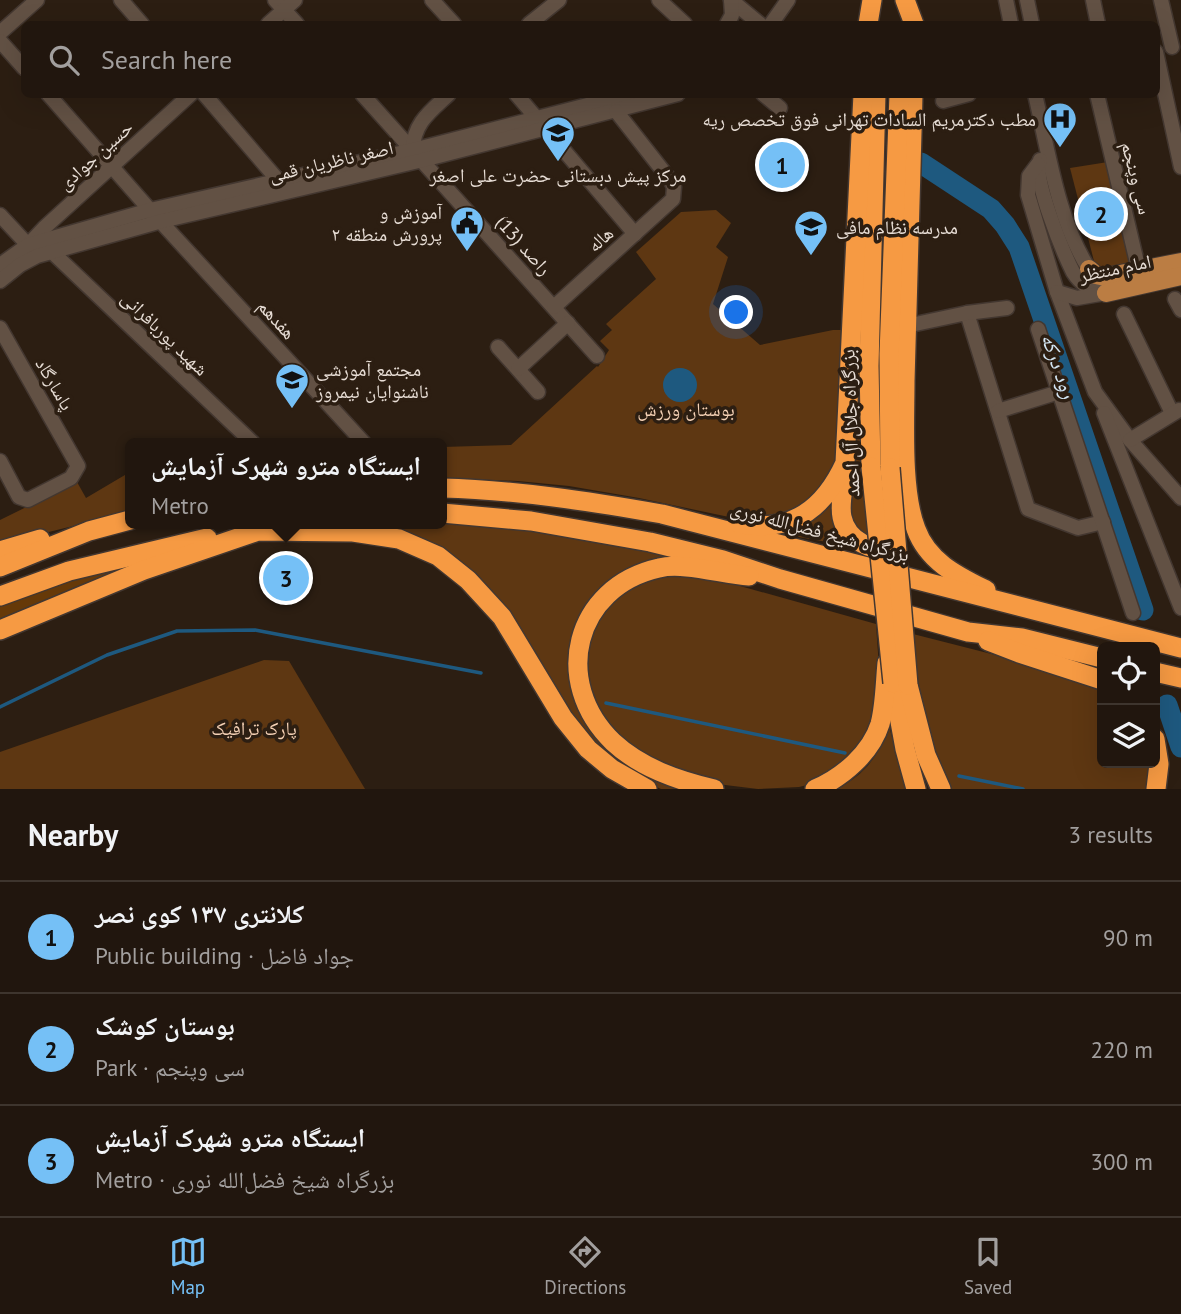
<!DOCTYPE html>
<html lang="en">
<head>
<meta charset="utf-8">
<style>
  :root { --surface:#21160e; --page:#291f17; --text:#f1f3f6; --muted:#a29f9e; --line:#3e352e; --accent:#75c0f6 }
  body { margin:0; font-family:"PT Sans","Noto Naskh Arabic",sans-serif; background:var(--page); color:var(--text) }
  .controls { position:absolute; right:21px; bottom:21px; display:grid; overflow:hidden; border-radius:10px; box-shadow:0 7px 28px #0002 }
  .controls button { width:63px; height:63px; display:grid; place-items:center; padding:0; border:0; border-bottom:2px solid var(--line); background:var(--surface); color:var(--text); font:35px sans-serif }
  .you { position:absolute; left:737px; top:313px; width:24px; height:24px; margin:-18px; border:5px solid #fff; border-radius:50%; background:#1a73e8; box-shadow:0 0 0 10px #1a73e833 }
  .badge { display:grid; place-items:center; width:46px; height:46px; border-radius:50%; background:var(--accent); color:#111; font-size:23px; font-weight:700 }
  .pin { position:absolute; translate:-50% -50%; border:4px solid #fff; box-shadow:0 2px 7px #0006 }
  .popup { position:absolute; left:125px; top:438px; width:322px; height:91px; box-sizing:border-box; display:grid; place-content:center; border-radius:10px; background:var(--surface); filter:drop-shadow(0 2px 5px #0005); font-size:23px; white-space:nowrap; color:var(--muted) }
  .popup b { font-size:26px; color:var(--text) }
  .popup::after { content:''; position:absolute; left:50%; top:100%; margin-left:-14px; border:14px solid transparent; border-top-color:var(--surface) }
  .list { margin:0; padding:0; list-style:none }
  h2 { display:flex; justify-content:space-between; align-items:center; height:91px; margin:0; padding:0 28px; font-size:30px }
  h2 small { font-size:23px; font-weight:400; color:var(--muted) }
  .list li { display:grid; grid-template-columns:46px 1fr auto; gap:21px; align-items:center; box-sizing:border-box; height:112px; padding:0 28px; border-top:2px solid var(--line) }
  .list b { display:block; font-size:26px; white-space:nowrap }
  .list p { margin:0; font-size:23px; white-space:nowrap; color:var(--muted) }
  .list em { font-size:23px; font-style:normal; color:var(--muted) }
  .icon { flex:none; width:38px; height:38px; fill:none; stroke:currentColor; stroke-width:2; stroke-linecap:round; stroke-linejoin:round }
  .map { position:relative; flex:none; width:1181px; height:789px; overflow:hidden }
  .search { position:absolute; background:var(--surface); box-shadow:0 7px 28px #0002; left:21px; right:21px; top:21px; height:77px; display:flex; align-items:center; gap:18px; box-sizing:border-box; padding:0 24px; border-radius:10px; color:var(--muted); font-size:26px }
  .sheet { height:427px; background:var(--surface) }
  nav { display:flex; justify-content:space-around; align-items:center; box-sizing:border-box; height:98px; border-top:2px solid var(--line); background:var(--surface); font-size:19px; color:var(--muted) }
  nav a { display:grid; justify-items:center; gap:4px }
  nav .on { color:var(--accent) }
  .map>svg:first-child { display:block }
  .green { fill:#5e3712 }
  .forest { fill:#663908 }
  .water { fill:#1e597f }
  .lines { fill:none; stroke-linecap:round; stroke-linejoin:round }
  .stream { stroke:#1e597f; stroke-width:3.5 }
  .river { stroke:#1e597f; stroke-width:21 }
  .minor-casing { stroke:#433730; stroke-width:17 }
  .major-casing { stroke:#433730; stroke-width:20 }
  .highway-casing { stroke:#433730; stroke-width:22 }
  .minor { stroke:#625144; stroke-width:14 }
  .major { stroke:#bb7d43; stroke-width:18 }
  .highway { stroke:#f69a43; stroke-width:19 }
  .highway-bridge-casing { stroke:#433730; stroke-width:22; stroke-linecap:butt }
  .highway-bridge { stroke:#f69a43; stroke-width:19 }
  .labels { text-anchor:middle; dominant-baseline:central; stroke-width:7; stroke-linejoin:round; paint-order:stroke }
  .poi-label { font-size:19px; fill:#e8ded6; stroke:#2c1e12; text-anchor:end }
  .street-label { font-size:19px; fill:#e8ded6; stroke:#2c1e12 }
  .park-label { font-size:19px; fill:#f4d0b4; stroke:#2c1e12 }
  .water-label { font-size:21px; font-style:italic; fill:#d4e6f4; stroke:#2c1e12 }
</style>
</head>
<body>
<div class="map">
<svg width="1181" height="789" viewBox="0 0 1181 789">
  <rect width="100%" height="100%" fill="#2c1e12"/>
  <g class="green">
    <path d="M1108,162L1133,265L1105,270L1094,261L1070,168Z"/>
    <path d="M716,210L731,223L716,247L728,257L713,304L760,345L833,330H846L840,461L803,511L748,521L639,498L569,486L518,481L442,478V447L511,445L597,366L598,367L609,350L600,341L612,330L606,324L656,279L636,252L681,212Z"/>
    <path d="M859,294L869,544L844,510Z"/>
    <path d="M130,472V512L0,544V520L77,482L86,498Z"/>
    <path d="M832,499L855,547L759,530Z"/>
    <path d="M442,523L520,528L683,558L672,560L593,601L583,713L689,789H661L636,777L583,735L460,566L333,526Z"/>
    <path d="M650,574L701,575L876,624L880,682L868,735L849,760L811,784L799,787L758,789L717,784L658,764L612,732L586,687V644L607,603Z"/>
    <path d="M913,634L1062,672L1102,685V763H1153L1151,789H946L919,707Z"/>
    <path d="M264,660L289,661L365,789H0V752Z"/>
    <path d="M889,726L906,789H837C866,774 879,755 889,726Z"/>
  </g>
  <path class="forest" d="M147,562L0,623V606L44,586Z"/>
  <circle class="water" cx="680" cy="385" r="17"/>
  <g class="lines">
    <g class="stream">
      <path d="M606,703L845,753"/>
      <path d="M0,707L107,655L177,631L255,630L481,673"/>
      <path d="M959,776L1023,789"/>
    </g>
    <g class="river">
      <path d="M921,163L991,209L1005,225L1019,247L1143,610"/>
      <path d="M1167,705L1181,747"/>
    </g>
    <g class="minor-casing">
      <g id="minor">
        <path d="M121,0L142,24"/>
        <path d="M275,0L297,24"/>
        <path d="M432,0L454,24"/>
        <path d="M659,0L685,24"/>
        <path d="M731,0L760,24"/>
        <path d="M1006,0L1011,24"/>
        <path d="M1027,0L1032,24"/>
        <path d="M1093,0L1098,24"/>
        <path d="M1161,0L1172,47"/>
        <path d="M268,24L295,0"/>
        <path d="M529,24L559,0"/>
        <path d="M727,24L732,15L731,0"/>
        <path d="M771,24L788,0"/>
        <path d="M0,33L37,0"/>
        <path d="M0,41L24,68"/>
        <path d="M1156,52L1181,167"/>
        <path d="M48,94L150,210L364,443"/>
        <path d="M204,94L283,186"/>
        <path d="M362,94L597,356"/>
        <path d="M516,94L635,234"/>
        <path d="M763,94L780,108"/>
        <path d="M1035,94C1048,150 1058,221 1089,269"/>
        <path d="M1097,94L1139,271"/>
        <path d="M943,101L969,94"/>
        <path d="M413,150C413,123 431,111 449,94"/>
        <path d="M1040,160C1032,178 1063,252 1073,272C1081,285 1091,291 1106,293"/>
        <path d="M1038,164L1029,176L1028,195L1057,292L1095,392L1130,440L1181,498"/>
        <path d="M0,215L28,245"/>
        <path d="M28,245L44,228L191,94"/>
        <path d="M43,249L51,251L253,443"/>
        <path d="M0,265L28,245L150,210L413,150L630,94"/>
        <path d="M0,281L20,265L37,256L162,221L423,160L678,94"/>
        <path d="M1057,292L1077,298L1100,294"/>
        <path d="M1175,299L1181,310"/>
        <path d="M554,307L673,199L674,187L671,181L616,111"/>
        <path d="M967,313L1028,509L1078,528L1103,522"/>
        <path d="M1124,314L1172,413"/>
        <path d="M906,326L967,313L1007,308"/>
        <path d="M0,328L78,466L71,478L28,500L19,497L0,461"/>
        <path d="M1038,329L1133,613"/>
        <path d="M498,347L538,392"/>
        <path d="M518,369L568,323"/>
        <path d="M998,411L1059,392"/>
        <path d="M1104,413L1181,608"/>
        <path d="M1130,440L1179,410"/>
      </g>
    </g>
    <g class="major-casing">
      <g id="major">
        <path d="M1089,269L1096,275L1105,277L1181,262"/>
        <path d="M1106,293L1181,276"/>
      </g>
    </g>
    <g class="highway-casing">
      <g id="highway">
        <path d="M905,0L914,24"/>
        <path d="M868,24L872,0"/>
        <path d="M913,94C911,190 907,286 905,381C905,422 901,491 916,529C928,562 958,576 986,590"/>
        <path d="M871,467L869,366L876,94"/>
        <path d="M890,468L889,354L899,94"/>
        <path d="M845,472C844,487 839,503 842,517C847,541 873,553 895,548"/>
        <path d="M442,488C516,490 588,501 662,514L1181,648"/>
        <path d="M442,513L531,521L650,542L723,560L780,579L968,632L1022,638L1102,658"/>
        <path d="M740,524C792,533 824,509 845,463L863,94"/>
        <path d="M0,551L40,539"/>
        <path d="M0,567L89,531L130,520"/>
        <path d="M0,596L69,571L207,538"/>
        <path d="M0,630L144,570L258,531L353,532L399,539L438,556L468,580L502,617L563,718L588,749L612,769L647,789"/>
        <path d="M988,641L1019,653L1102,680"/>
        <path d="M1155,672L1181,678"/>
        <path d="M893,683L905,749L916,789"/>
        <path d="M908,685L926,755L941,789"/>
        <path d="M1155,739L1159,764L1156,789"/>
        <path d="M714,789C677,780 641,768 613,742C551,682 574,587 659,568C683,562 722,574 749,576"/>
        <path d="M815,789C842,778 871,753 880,724C885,705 885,683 887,663"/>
      </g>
    </g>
    <use href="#minor" class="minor"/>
    <use href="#major" class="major"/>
    <use href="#highway" class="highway"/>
    <g class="highway-bridge-casing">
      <g id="highway-bridge">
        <path d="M871,467L893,683"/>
        <path d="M890,468L908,685"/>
      </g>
    </g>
    <use href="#highway-bridge" class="highway-bridge"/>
  </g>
  <defs>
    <g id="hospital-pin" transform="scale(1.75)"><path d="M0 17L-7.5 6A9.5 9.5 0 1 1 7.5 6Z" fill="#75c0f6" stroke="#2c1e12"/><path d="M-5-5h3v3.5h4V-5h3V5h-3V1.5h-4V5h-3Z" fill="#111"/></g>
    <g id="school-pin" transform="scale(1.75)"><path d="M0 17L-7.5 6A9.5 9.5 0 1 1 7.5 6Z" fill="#75c0f6" stroke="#2c1e12"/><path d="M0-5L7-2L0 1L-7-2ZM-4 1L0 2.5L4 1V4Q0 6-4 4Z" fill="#111"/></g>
    <g id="civic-pin" transform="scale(1.75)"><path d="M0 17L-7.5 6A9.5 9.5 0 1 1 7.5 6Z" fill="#75c0f6" stroke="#2c1e12"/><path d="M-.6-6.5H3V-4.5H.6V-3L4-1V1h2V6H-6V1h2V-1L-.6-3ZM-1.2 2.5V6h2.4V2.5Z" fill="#111"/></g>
  </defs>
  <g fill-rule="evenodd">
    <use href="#hospital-pin" x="1060" y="119"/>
    <use href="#school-pin" x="558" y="133"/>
    <use href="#civic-pin" x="467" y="223"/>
    <use href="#school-pin" x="811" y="227"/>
    <use href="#school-pin" x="292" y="380"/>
  </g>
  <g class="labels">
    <g class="poi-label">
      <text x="1036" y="119">مطب دكترمريم السادات تهرانی فوق تخصص ریه</text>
      <text x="558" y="175" text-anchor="middle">مرکز پیش دبستانی حضرت علی اصغر</text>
      <text x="442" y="212">آموزش و<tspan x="442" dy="22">پرورش منطقه ۲</tspan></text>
      <text x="836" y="227" text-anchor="start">مدرسه نظام مافی</text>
      <text x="316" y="369" text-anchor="start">مجتمع آموزشی<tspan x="316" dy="22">ناشنوایان نیمروز</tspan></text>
    </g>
    <g class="street-label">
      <text transform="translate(95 155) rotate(-42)">حسین جوادی</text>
      <text transform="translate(331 161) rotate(-13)">اصغر ناظریان قمی</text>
      <text transform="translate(1137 178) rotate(76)">سی وپنجم</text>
      <text transform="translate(600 239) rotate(-42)">هاله</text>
      <text transform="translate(524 245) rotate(48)">راصد (13)</text>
      <text transform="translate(1115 268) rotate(-12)">امام منتظر</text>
      <text transform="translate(277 319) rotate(48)">هفدهم</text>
      <text transform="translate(165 333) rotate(44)">شهید پوربافرانی</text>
      <text transform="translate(55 384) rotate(60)">پاسارگاد</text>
      <text transform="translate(850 423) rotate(-92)">بزرگراه جلال آل احمد</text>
      <text transform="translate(820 531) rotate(15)">بزرگراه شیخ فضل‌الله نوری</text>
    </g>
    <g class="park-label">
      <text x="686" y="409">بوستان ورزش</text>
      <text x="254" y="728">پارک ترافیک</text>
    </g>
    <g class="water-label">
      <text transform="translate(1059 366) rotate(71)">رود درکه</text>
    </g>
  </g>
</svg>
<div class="controls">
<button><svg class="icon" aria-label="locate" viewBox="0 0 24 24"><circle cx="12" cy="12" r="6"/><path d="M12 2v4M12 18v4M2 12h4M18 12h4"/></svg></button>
<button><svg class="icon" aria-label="layers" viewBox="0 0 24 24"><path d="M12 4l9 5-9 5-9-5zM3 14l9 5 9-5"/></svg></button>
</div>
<div class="you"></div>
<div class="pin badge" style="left:782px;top:165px">1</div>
<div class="pin badge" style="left:1101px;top:214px">2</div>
<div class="pin badge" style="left:286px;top:578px">3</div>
<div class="popup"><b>ایستگاه مترو شهرک آزمایش</b>Metro</div>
<div class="search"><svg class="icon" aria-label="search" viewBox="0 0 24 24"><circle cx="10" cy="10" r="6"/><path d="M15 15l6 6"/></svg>Search here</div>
</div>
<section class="sheet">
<h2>Nearby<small>3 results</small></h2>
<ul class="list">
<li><span class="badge">1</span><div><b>کلانتری ۱۳۷ کوی نصر</b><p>Public building · جواد فاضل</p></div><em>90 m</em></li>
<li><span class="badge">2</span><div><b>بوستان کوشک</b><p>Park · سی وپنجم</p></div><em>220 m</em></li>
<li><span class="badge">3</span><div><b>ایستگاه مترو شهرک آزمایش</b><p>Metro · بزرگراه شیخ فضل‌الله نوری</p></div><em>300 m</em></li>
</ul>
</section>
<nav>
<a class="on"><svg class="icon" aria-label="map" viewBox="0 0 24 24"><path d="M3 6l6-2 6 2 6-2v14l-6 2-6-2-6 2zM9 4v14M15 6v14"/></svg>Map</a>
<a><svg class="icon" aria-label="directions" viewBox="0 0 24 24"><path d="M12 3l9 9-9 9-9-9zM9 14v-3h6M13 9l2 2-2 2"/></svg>Directions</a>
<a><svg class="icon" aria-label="saved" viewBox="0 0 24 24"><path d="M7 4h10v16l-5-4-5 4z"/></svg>Saved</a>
</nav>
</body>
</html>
